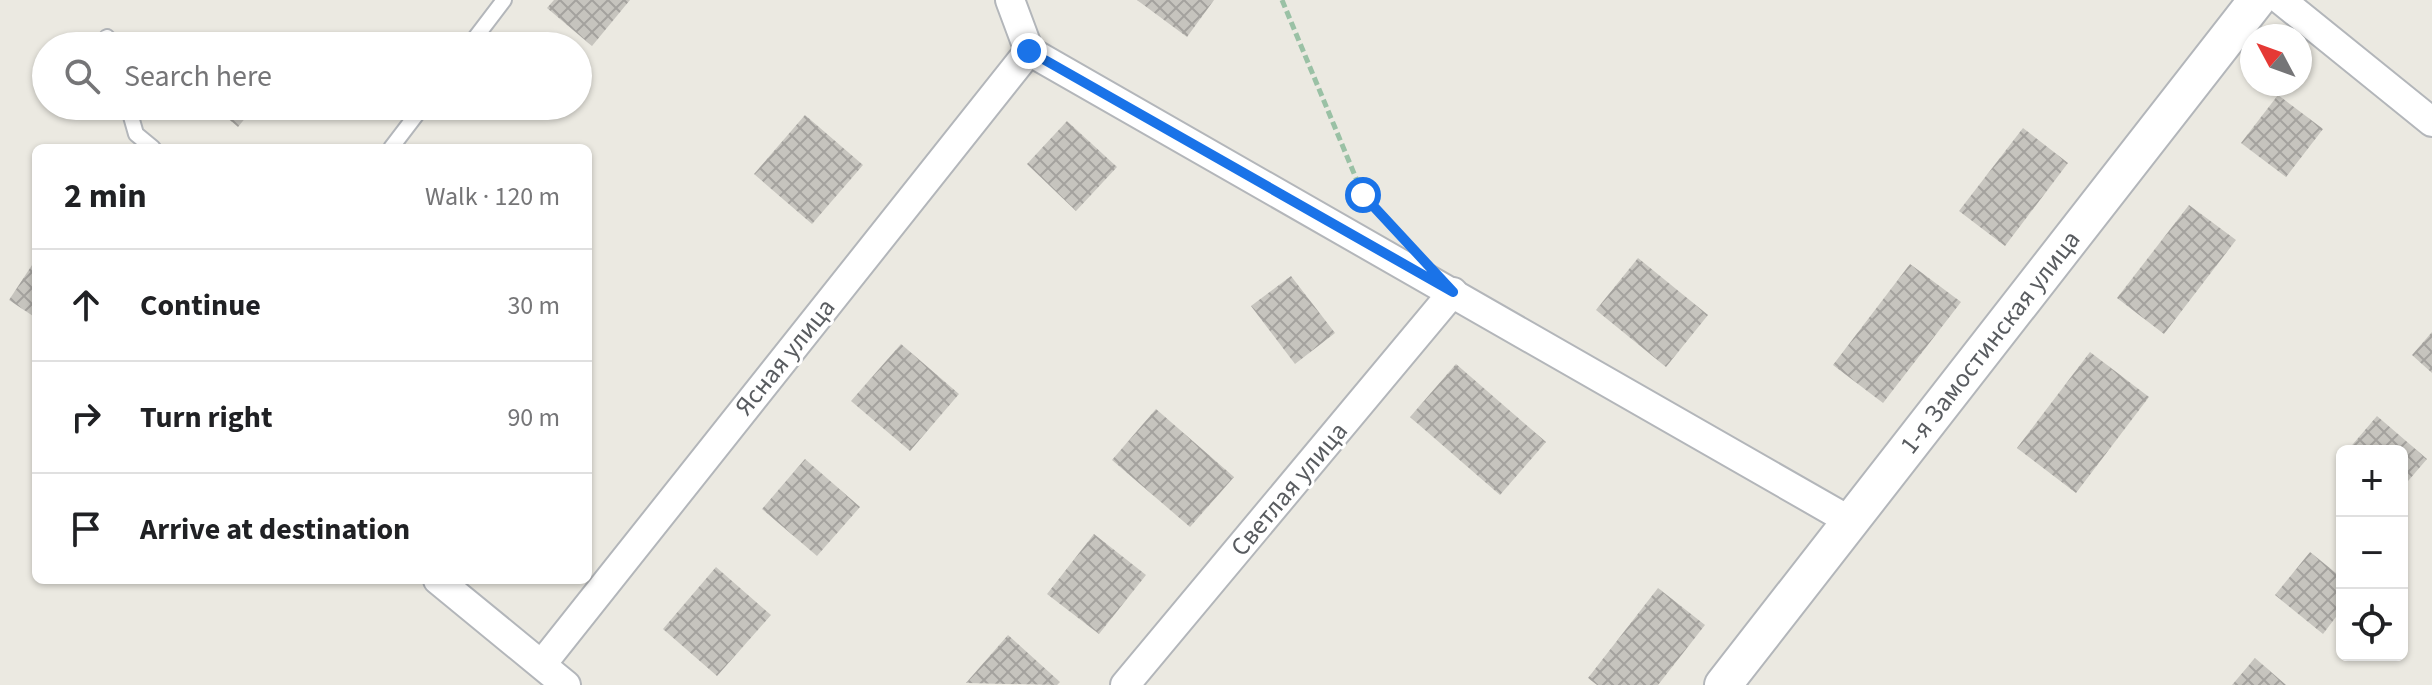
<!DOCTYPE html>
<html lang="en">
<head>
<meta charset="utf-8">
<style>
  :root { --surface:#fff; --page:#f6f6f6; --text:#202124; --muted:#757577; --line:#e0e0e0 }
  body { margin:0; font-family:"Source Sans 3",sans-serif; background:var(--page); color:var(--text) }
  .controls { position:absolute; right:24px; bottom:24px; display:grid; overflow:hidden; border-radius:12px; box-shadow:0 2px 6px #0004 }
  .controls button { width:72px; height:72px; display:grid; place-items:center; padding:0; border:0; border-bottom:2px solid var(--line); background:var(--surface); color:var(--text); font:40px sans-serif }
  .compass { position:absolute; left:2240px; top:24px; width:72px; height:72px; border-radius:50%; background:var(--surface); box-shadow:0 2px 6px #0004; rotate:311deg }
  .stop { position:absolute; width:24px; height:24px; margin:-18px; border:6px solid #1a73e8; border-radius:50%; background:#fff }
  .stop.end { background:#1a73e8; border-color:#fff; box-shadow:0 2px 8px #0008 }
  .list { margin:0; padding:0; list-style:none }
  h2 { display:flex; justify-content:space-between; align-items:center; height:104px; margin:0; padding:0 32px; font-size:34px }
  h2 small { font-size:26px; font-weight:400; color:var(--muted) }
  .list li { display:grid; grid-template-columns:52px 1fr auto; gap:24px; align-items:center; box-sizing:border-box; height:112px; padding:0 32px; border-top:2px solid var(--line) }
  .list b { display:block; font-size:30px; white-space:nowrap }
  .list em { font-size:26px; font-style:normal; color:var(--muted) }
  .icon { flex:none; width:44px; height:44px; fill:none; stroke:currentColor; stroke-width:2; stroke-linecap:round; stroke-linejoin:round }
  .map { position:relative; flex:none; width:2432px; height:685px; overflow:hidden }
  .search { position:absolute; background:var(--surface); box-shadow:0 2px 6px #0004; left:32px; top:32px; width:560px; height:88px; display:flex; align-items:center; gap:20px; box-sizing:border-box; padding:0 28px; border-radius:44px; color:var(--muted); font-size:30px }
  .panel { position:absolute; background:var(--surface); box-shadow:0 2px 6px #0004; left:32px; top:144px; width:560px; height:440px; border-radius:12px }
  .map>svg:first-child { display:block }
  .building { fill:url(#building-cross-hatch) }
  .lines { fill:none; stroke-linecap:round; stroke-linejoin:round }
  .service-casing { stroke:#b3b6ba; stroke-width:18 }
  .minor-casing { stroke:#b3b6ba; stroke-width:32 }
  .tertiary-casing { stroke:#b3b6ba; stroke-width:40 }
  .path { stroke:#9ac1a5; stroke-width:5; stroke-dasharray:8 4; stroke-linecap:butt }
  .service { stroke:#fff; stroke-width:14 }
  .minor { stroke:#fff; stroke-width:28 }
  .tertiary { stroke:#fff; stroke-width:36 }
  .route { stroke:#1a73e8; stroke-width:10 }
  .labels { text-anchor:middle; dominant-baseline:central; stroke-width:6; stroke-linejoin:round; paint-order:stroke }
  .street-label { font-size:26px; fill:#595c60; stroke:#fff }
</style>
</head>
<body>
<div class="map">
<svg width="2432" height="685" viewBox="0 0 2432 685">
  <defs>
    <pattern id="building-cross-hatch" width="8" height="8" patternUnits="userSpaceOnUse" patternTransform="scale(2)"><rect width="8" height="8" fill="#c6c4be"/><path d="M0 0l8 8M0 8l8-8" fill="none" stroke="#a4a29e"/></pattern>
  </defs>
  <rect width="100%" height="100%" fill="#ebe9e1"/>
  <g class="building">
    <path d="M554,0H630L592,46L547,8Z"/>
    <path d="M1137,0H1214L1187,37Z"/>
    <path d="M2278,95L2323,129L2286,177L2241,143Z"/>
    <path d="M213,106H255L238,127Z"/>
    <path d="M805,115L863,165L812,224L754,174Z"/>
    <path d="M1067,121L1117,167L1076,211L1027,164Z"/>
    <path d="M2023,128L2068,163L2005,246L1959,211Z"/>
    <path d="M2189,205L2236,240L2164,334L2117,298Z"/>
    <path d="M1638,258L1708,315L1666,367L1596,310Z"/>
    <path d="M36,259V318L9,300Z"/>
    <path d="M1910,264L1961,302L1883,403L1833,365Z"/>
    <path d="M1291,276L1335,333L1295,364L1251,306Z"/>
    <path d="M2432,332V373L2412,355Z"/>
    <path d="M901,344L959,394L910,451L851,401Z"/>
    <path d="M2090,352L2149,397L2076,493L2017,448Z"/>
    <path d="M1456,364L1546,442L1500,495L1410,417Z"/>
    <path d="M1156,409L1234,477L1190,527L1112,460Z"/>
    <path d="M2377,416L2427,459L2402,488V451H2347Z"/>
    <path d="M805,459L860,507L817,556L762,509Z"/>
    <path d="M1094,534L1146,575L1099,634L1047,594Z"/>
    <path d="M2310,552L2342,578V609L2323,634L2275,595Z"/>
    <path d="M716,567L771,615L717,676L663,629Z"/>
    <path d="M1658,588L1705,625L1658,685H1597L1588,678Z"/>
    <path d="M1008,635L1060,682L1057,685L966,683Z"/>
    <path d="M2255,658L2286,685H2232Z"/>
  </g>
  <g class="lines">
    <g class="service-casing">
      <g id="service">
        <path d="M107,37L109,46"/>
        <path d="M469,46L504,0"/>
        <path d="M128,106L136,134L153,148"/>
        <path d="M391,148L423,106"/>
      </g>
    </g>
    <g class="minor-casing">
      <g id="minor">
        <path d="M1010,0L1029,51"/>
        <path d="M2281,0L2432,122"/>
        <path d="M1029,51L1850,521"/>
        <path d="M438,580L566,685"/>
        <path d="M542,664L1029,51"/>
        <path d="M1125,685L1453,292"/>
      </g>
    </g>
    <g class="tertiary-casing">
      <path id="tertiary" d="M1723,685L2257,0"/>
    </g>
    <path class="path" d="M1282,0L1363,195L1382,215"/>
    <use href="#service" class="service"/>
    <use href="#minor" class="minor"/>
    <use href="#tertiary" class="tertiary"/>
  </g>
  <g class="lines">
    <path class="route" d="M1029,51L1453,292L1363,195"/>
  </g>
  <g class="labels">
    <g class="street-label">
      <text transform="translate(1990 342) rotate(-52)">1-я Замостинская улица</text>
      <text transform="translate(785 357) rotate(-51)">Ясная улица</text>
      <text transform="translate(1289 489) rotate(-50)">Светлая улица</text>
    </g>
  </g>
</svg>
<div class="controls">
<button>+</button>
<button>−</button>
<button><svg class="icon" aria-label="locate" viewBox="0 0 24 24"><circle cx="12" cy="12" r="6"/><path d="M12 2v4M12 18v4M2 12h4M18 12h4"/></svg></button>
</div>
<svg class="compass" viewBox="-18 -18 36 36"><path d="M0-13l5 13h-10z" fill="#e53935"/><path d="M0 13l5-13h-10z" fill="#757577"/></svg>
<div class="stop" style="left:1363px;top:195px"></div>
<div class="stop end" style="left:1029px;top:51px"></div>
<div class="search"><svg class="icon" aria-label="search" viewBox="0 0 24 24"><circle cx="10" cy="10" r="6"/><path d="M15 15l6 6"/></svg>Search here</div>
<section class="panel">
<h2>2 min<small>Walk · 120 m</small></h2>
<ul class="list">
<li><svg class="icon" aria-label="ahead" viewBox="0 0 24 24"><path d="M12 20V5M6 11l6-6 6 6"/></svg><div><b>Continue</b></div><em>30 m</em></li>
<li><svg class="icon" aria-label="right" viewBox="0 0 24 24"><path d="M7 20v-9h11M14 6l5 5-5 5"/></svg><div><b>Turn right</b></div><em>90 m</em></li>
<li><svg class="icon" aria-label="arrive" viewBox="0 0 24 24"><path d="M6 21V4h12l-3 4 3 4H6"/></svg><div><b>Arrive at destination</b></div></li>
</ul>
</section>
</div>
</body>
</html>
